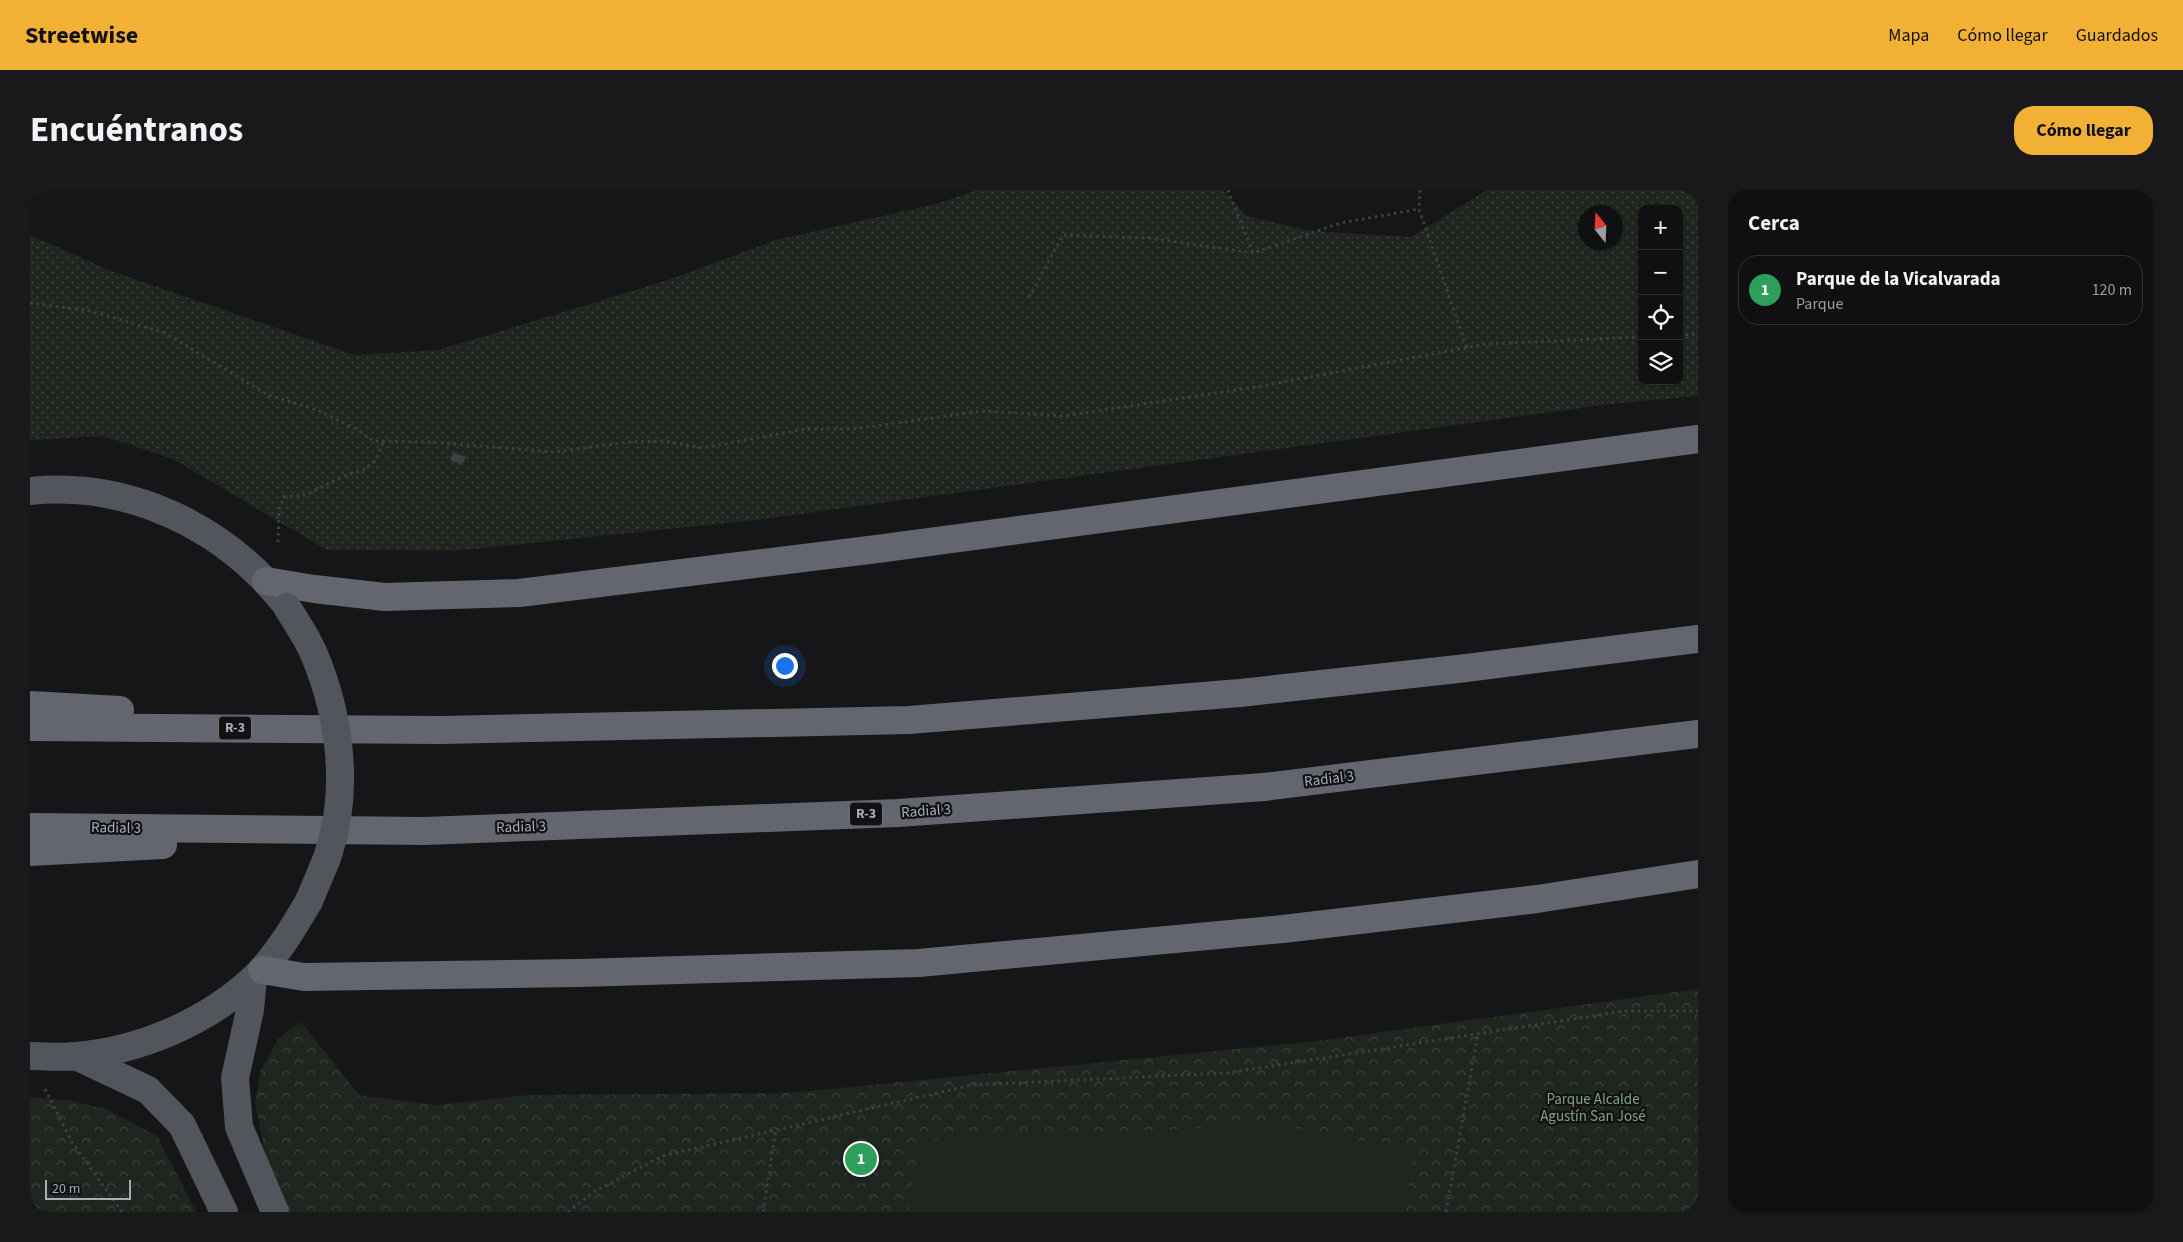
<!DOCTYPE html>
<html lang="es">
<head>
<meta charset="utf-8">
<style>
  :root { --surface:#101012; --page:#19191b; --text:#f1f3f6; --muted:#9c9d9f; --line:#303032; --accent:#f2b134 }
  body { margin:0; font-family:"Source Sans 3",sans-serif; background:var(--page); color:var(--text) }
  .controls { position:absolute; right:15px; top:15px; display:grid; overflow:hidden; border-radius:10px; box-shadow:0 1px 4px #0004 }
  .controls button { width:45px; height:45px; display:grid; place-items:center; padding:0; border:0; border-bottom:1px solid var(--line); background:var(--surface); color:var(--text); font:25px sans-serif }
  .compass { position:absolute; left:1548px; top:15px; width:45px; height:45px; border-radius:50%; background:var(--surface); box-shadow:0 1px 4px #0004; rotate:342deg }
  .scale { position:absolute; left:15px; bottom:12px; width:86px; box-sizing:border-box; padding-left:5px; border:2px solid #a8adb8; border-top:0; font-size:14px; line-height:18px; white-space:nowrap; color:#a8adb8; -webkit-text-stroke:4px #111113; paint-order:stroke }
  .you { position:absolute; left:754px; top:475px; width:18px; height:18px; margin:-12px; border:4px solid #fff; border-radius:50%; background:#1a73e8; box-shadow:0 0 0 8px #1a73e833 }
  .badge { display:grid; place-items:center; width:32px; height:32px; border-radius:50%; background:var(--accent); color:#fff; font-size:16px; font-weight:700 }
  .pin { position:absolute; translate:-50% -50%; border:2px solid #fff; box-shadow:0 1px 5px #0006 }
  .list { margin:0; padding:0; list-style:none }
  h2 { display:flex; justify-content:space-between; align-items:center; height:65px; margin:0; padding:0 20px; font-size:21px }
  h2 small { font-size:16px; font-weight:400; color:var(--muted) }
  .list li { display:grid; grid-template-columns:32px 1fr auto; gap:15px; align-items:center; box-sizing:border-box; height:70px; margin:0 10px 10px; padding:0 10px; border:1px solid var(--line); border-radius:20px }
  .list b { display:block; font-size:19px; white-space:nowrap }
  .list p { margin:0; font-size:16px; white-space:nowrap; color:var(--muted) }
  .list em { font-size:16px; font-style:normal; color:var(--muted) }
  .icon { flex:none; width:28px; height:28px; fill:none; stroke:currentColor; stroke-width:2; stroke-linecap:round; stroke-linejoin:round }
  .map { position:relative; flex:none; width:1668px; height:1022px; overflow:hidden; border-radius:20px }
  header { display:flex; align-items:center; gap:30px; box-sizing:border-box; height:70px; padding:0 25px; background:var(--accent); color:#111 }
  header strong { font-size:24px }
  nav { display:flex; gap:28px; margin-inline-start:auto; font-size:18px }
  .intro { display:flex; align-items:center; justify-content:space-between; box-sizing:border-box; height:120px; padding:0 30px }
  h1 { margin:0; font-size:35px }
  .button { padding:12px 22px; border-radius:20px; background:var(--accent); color:#111; font-size:18px; font-weight:700 }
  main { display:flex; gap:30px; padding:0 30px }
  aside { flex:1; background:var(--surface); border-radius:20px; box-shadow:0 1px 4px #0004 }
  .map>svg:first-child { display:block }
  .grass { fill:url(#grass-dots); fill-rule:evenodd }
  .park { fill:url(#park-crowns) }
  .pitch { fill:#1e261f }
  .building { fill:#404145; stroke:#303034 }
  .lines { fill:none; stroke-linecap:round; stroke-linejoin:round }
  .path { stroke:#3d3f44; stroke-width:3; stroke-dasharray:2.5 4; stroke-linecap:butt }
  .primary { stroke:#53555c; stroke-width:28 }
  .motorway { stroke:#63666e; stroke-width:28 }
  .primary-bridge { stroke:#53555c; stroke-width:28 }
  .labels { text-anchor:middle; dominant-baseline:central; stroke-width:4.5; stroke-linejoin:round; paint-order:stroke }
  .shield { fill:#111113; stroke:#7b7e86; stroke-width:1 }
  .shield-label { font-size:14px; font-weight:bold; fill:#a8adb8 }
  .street-label { font-size:15px; fill:#a8adb8; stroke:#111113 }
  .park-label { font-size:15px; fill:#7fa381; stroke:#111113 }
</style>
</head>
<body>
<header>
<strong>Streetwise</strong>
<nav><a>Mapa</a><a>Cómo llegar</a><a>Guardados</a></nav>
</header>
<div class="intro"><h1>Encuéntranos</h1><a class="button">Cómo llegar</a></div>
<main>
<div class="map">
<svg width="1668" height="1022" viewBox="0 0 1668 1022">
  <defs>
    <pattern id="grass-dots" width="8" height="8" patternUnits="userSpaceOnUse" patternTransform="scale(1.25)"><rect width="8" height="8" fill="#1e261f"/><path d="M2 2h.1M6 6h.1" fill="none" stroke="#3c433d" stroke-width="1.8" stroke-linecap="round"/></pattern>
    <pattern id="park-crowns" width="20" height="18" patternUnits="userSpaceOnUse" patternTransform="scale(1.25)"><rect width="20" height="18" fill="#1e261f"/><path d="M2 6a3 3 0 1 1 6 0M12 15a3 3 0 1 1 6 0" fill="none" stroke="#3c433d"/></pattern>
  </defs>
  <rect width="100%" height="100%" fill="#161618"/>
  <path class="grass" d="M946,0H1193L1216,26L1281,41L1381,47L1457,0H1668V206L1581,214L726,330L424,361L297,360L143,269L73,246L0,250V45L81,81L325,165L409,160L641,89L746,50L910,13ZM1612,19H1649V191H1612ZM1556,22H1586V52H1556Z"/>
  <g class="park">
    <path d="M1668,799V1022H247L225,912L231,880L249,848L271,832L329,905L407,915L498,905L759,903L1287,851Z"/>
    <path d="M0,907L37,910L76,919L127,946L166,1022H0Z"/>
  </g>
  <path class="pitch" d="M1249,935L1384,960L1374,1022H878L890,950Z"/>
  <path class="building" d="M423,262L436,267L432,275L420,270Z"/>
  <g class="lines">
    <g class="path">
      <path d="M1198,0L1223,63L1311,33L1389,19"/>
      <path d="M1390,0L1389,19L1437,158"/>
      <path d="M999,107L1033,45L1119,48L1223,63"/>
      <path d="M0,113L61,121L135,143L238,205L287,220L326,239L344,251L398,252L524,262L600,252L634,251L672,258L776,239H823L953,221L1034,226L1232,196L1456,154L1612,147"/>
      <path d="M1649,145L1668,144"/>
      <path d="M248,352L249,320L254,307L276,305L318,284L333,280L345,271L354,251"/>
      <path d="M15,899L42,952L92,1022"/>
      <path d="M538,1022L565,1001L633,966L942,895L1197,883L1594,821H1668"/>
      <path d="M733,1022L746,938"/>
      <path d="M1416,1022L1448,844"/>
    </g>
    <g class="primary">
      <path d="M0,301C97,291 191,335 252,410"/>
      <path d="M223,789L220,820L205,888L209,937L245,1022"/>
      <path d="M0,866C15,866 31,868 46,866C109,861 177,832 224,788C246,767 263,738 279,711"/>
      <path d="M46,866L118,900L152,935L194,1022"/>
    </g>
    <g class="motorway">
      <path d="M236,391L284,399L355,407L489,403L847,359L1668,249"/>
      <path d="M0,515L90,520"/>
      <path d="M0,537L411,540L879,530L1210,503L1428,479L1668,449"/>
      <path d="M0,637L394,641L868,623L1234,597L1668,544"/>
      <path d="M0,662L133,655"/>
      <path d="M232,780L274,787L549,783L889,773L1253,739L1507,709L1668,684"/>
    </g>
    <path class="primary-bridge" d="M257,417C266,432 277,447 284,464C310,526 320,600 298,665C292,681 285,696 279,711"/>
  </g>
  <g class="labels">
    <g class="shield">
      <rect x="189" y="526.5" width="32" height="23" rx="4"/>
      <rect x="820" y="612.5" width="32" height="23" rx="4"/>
    </g>
    <g class="shield-label">
      <text x="205" y="538">R-3</text>
      <text x="836" y="624">R-3</text>
    </g>
    <g class="street-label">
      <text transform="translate(1299 589) rotate(-7)">Radial 3</text>
      <text transform="translate(896 621) rotate(-4)">Radial 3</text>
      <text transform="translate(491 637) rotate(-2)">Radial 3</text>
      <text transform="translate(86 638) rotate(1)">Radial 3</text>
    </g>
    <g class="park-label">
      <text x="1563" y="909">Parque Alcalde<tspan x="1563" dy="17">Agustín San José</tspan></text>
    </g>
  </g>
</svg>
<div class="controls">
<button>+</button>
<button>−</button>
<button><svg class="icon" aria-label="locate" viewBox="0 0 24 24"><circle cx="12" cy="12" r="6"/><path d="M12 2v4M12 18v4M2 12h4M18 12h4"/></svg></button>
<button><svg class="icon" aria-label="layers" viewBox="0 0 24 24"><path d="M12 4l9 5-9 5-9-5zM3 14l9 5 9-5"/></svg></button>
</div>
<svg class="compass" viewBox="-18 -18 36 36"><path d="M0-13l5 13h-10z" fill="#e53935"/><path d="M0 13l5-13h-10z" fill="#9c9d9f"/></svg>
<div class="scale">20 m</div>
<div class="you"></div>
<div class="pin badge" style="left:831px;top:969px;background:#2e9e5b">1</div>
</div>
<aside>
<h2>Cerca<small></small></h2>
<ul class="list">
<li><span class="badge" style="background:#2e9e5b">1</span><div><b>Parque de la Vicalvarada</b><p>Parque</p></div><em>120 m</em></li>
</ul>
</aside>
</main>
</body>
</html>
